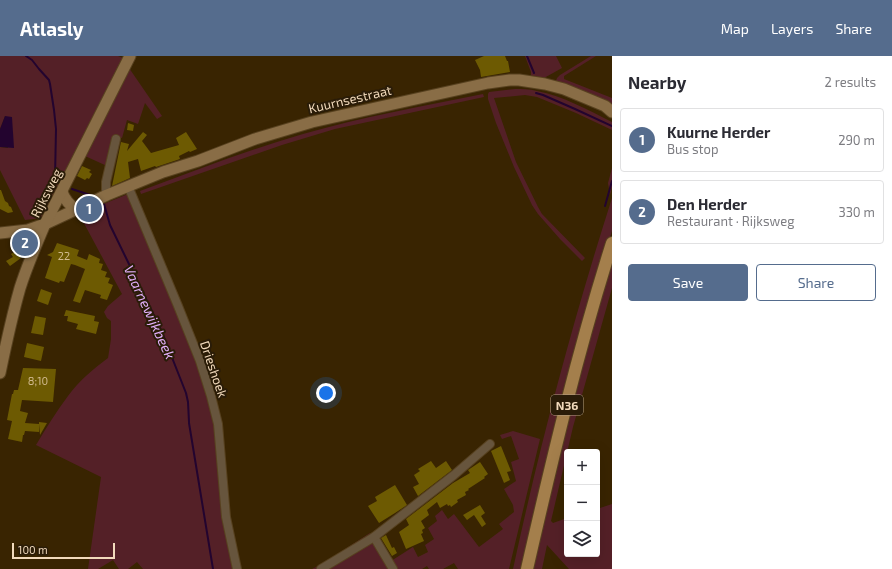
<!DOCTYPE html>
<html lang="en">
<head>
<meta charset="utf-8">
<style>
  :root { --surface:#fff; --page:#f7f7f7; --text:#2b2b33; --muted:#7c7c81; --line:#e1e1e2; --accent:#556c8d }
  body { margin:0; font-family:"Exo 2",sans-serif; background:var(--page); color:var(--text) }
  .controls { position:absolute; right:12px; bottom:12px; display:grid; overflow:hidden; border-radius:4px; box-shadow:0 4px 16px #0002 }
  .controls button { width:36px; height:36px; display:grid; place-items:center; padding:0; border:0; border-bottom:1px solid var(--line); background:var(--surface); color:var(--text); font:20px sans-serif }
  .scale { position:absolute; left:12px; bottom:10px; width:103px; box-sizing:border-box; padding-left:4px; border:2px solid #f2dabc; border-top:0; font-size:11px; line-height:14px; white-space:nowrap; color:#f2dabc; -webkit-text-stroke:3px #2a1c08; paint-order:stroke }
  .you { position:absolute; left:326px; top:337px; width:14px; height:14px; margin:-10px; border:3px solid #fff; border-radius:50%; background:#1a73e8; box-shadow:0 0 0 6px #1a73e833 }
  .badge { display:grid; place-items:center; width:26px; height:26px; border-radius:50%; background:var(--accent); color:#fff; font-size:13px; font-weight:700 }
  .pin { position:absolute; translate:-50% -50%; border:2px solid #fff; box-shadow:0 1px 4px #0006 }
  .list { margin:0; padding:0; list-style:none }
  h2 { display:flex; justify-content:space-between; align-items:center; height:52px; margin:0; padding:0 16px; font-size:17px }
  h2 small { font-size:13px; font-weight:400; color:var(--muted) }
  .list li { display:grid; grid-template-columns:26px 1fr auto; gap:12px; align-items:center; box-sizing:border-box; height:64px; margin:0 8px 8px; padding:0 8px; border:1px solid var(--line); border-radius:4px }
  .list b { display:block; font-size:15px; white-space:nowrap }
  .list p { margin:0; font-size:13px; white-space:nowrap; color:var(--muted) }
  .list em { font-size:13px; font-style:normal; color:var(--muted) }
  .actions { display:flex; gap:8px; padding:12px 16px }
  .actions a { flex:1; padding:9px 0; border:1px solid var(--accent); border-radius:4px; text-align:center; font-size:14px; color:var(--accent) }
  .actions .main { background:var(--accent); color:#fff }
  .icon { flex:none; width:22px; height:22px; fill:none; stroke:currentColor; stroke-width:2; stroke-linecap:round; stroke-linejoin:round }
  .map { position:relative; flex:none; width:612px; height:513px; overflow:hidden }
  header { display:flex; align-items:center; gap:24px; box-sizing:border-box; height:56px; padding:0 20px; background:var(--accent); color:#fff }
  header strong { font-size:19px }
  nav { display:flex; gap:22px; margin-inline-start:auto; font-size:14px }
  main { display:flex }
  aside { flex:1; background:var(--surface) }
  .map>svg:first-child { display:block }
  .green { fill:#542027 }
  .water { fill:#23042f }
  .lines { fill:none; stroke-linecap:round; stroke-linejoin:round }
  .stream { stroke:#23042f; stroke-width:2 }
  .building { fill:#6d5a02 }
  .street-casing { stroke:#57411f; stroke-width:10 }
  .secondary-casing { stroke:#57411f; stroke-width:13 }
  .primary-casing { stroke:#57411f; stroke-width:14 }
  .street { stroke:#67553d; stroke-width:8 }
  .secondary { stroke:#896d46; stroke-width:11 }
  .primary { stroke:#a47f4c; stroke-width:12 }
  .labels { text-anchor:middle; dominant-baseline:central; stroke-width:4; stroke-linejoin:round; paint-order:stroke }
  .number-label { font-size:11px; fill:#d1ba8e }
  .shield { fill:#2a1c08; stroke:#b6a186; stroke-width:1 }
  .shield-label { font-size:12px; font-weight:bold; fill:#f2dabc }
  .street-label { font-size:13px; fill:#f2dabc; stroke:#2a1c08 }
  .water-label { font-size:14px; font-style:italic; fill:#e1aff9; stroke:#2a1c08 }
</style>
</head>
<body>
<header>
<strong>Atlasly</strong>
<nav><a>Map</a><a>Layers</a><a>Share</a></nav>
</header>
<main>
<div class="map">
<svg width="612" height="513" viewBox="0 0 612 513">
  <rect width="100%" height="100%" fill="#392401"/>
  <g class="green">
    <path d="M0,0H118L123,2L42,162L25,164L0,114V91L8,92L5,60L0,73Z"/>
    <path d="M525,0H556L562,12L544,22L531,20V16Z"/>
    <path d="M591,0H596L564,20V23L612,42V47L611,49L558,28L556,25L557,22L560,19Z"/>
    <path d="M129,12L162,60L157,63L145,47L138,68L127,64L122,82L115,80L107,110L85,100Z"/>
    <path d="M515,33C522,33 529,33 537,35C563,40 588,54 612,66V74L576,57L537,41L525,39L494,42L516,106L538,151L542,158L585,202L582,205L560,183L538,158L532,149L514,111L496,67L488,43V38L489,36Z"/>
    <path d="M483,38L484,41L335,73L282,89L141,138L140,135C194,115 248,94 303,78C362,61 423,50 483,38Z"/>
    <path d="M612,112V131L610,139L608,127Z"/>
    <path d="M128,138L179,259L198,312L213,360L235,513H143L137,506L128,513H119L113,504L98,513H88L101,421L36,389C46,372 56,356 68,340C79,325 93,313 108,302L111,283V265L107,262L104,256L108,250L122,238L79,158Z"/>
    <path d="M612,142V175L594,233L590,240L580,273L581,280L523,513H513C540,388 573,264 612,142Z"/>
    <path d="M612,202V232L573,371L551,465L553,467L567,462V498H597V453L612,448V513H569L547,489L542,513H532C555,409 583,305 612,202Z"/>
    <path d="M513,375L540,383L509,513H458L454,507L443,513H429L427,510L422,513H395L391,505L413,491L418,501L428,496L425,489L434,483L428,472L437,465L435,460L442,454L448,463L454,458L479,491L503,473L499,468L514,456L513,449L504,433L516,425L511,406L519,403L511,380L502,383L500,379Z"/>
    <path d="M370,477L390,513H312L322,508Z"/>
  </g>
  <path class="water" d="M5,60L12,61L14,92L0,91V73Z"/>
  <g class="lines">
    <g class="stream">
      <path d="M26,0L32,4L39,13L49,24L50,28L54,54L56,73L55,122L58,126"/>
      <path d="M527,0L534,17"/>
      <path d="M536,37L543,39L575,53L612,70"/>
      <path d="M72,133L90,139"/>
      <path d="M104,148L110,169L162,276L171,299L186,337L188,346L189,366"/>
      <path d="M605,150L612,125"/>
      <path d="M189,367L213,513"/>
    </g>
  </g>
  <g class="building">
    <path d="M484,0H505L507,5H508L510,16L481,21L480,14L475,4Z"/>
    <path d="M128,67L134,69L133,75L127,74Z"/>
    <path d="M143,76L147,79L142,85L151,97L179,89L176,82L186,76L197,93L190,96L189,95L179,100L180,103L156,111L155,110L141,115L138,103L128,106L130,122L112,130L121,86L129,88L127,95Z"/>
    <path d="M82,110L91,114L89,116L92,118L89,123L87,122L85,124L77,120Z"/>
    <path d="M0,134H1L5,145L8,147L9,150L11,151L13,156L8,157L0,153Z"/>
    <path d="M23,182L28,190L25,192L26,195L19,200L21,202L10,210L6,205L13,201L11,198L16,195L12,188Z"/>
    <path d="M57,187L79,194L77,200L87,204L89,198L100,203L99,207L103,208L101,214L107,216L105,221L110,222L108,227L113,229L107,244L100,242L101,239L85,234L80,247L73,245L85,213L75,209L71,208L64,226L60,225L59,227L45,222L52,201L47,199L53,196Z"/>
    <path d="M41,233L52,237L48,249L37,245Z"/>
    <path d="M66,254L95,260L94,265L99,266L96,278L76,273L78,268L67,265L68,260H64Z"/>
    <path d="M35,260L46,262L43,279L31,277Z"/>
    <path d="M27,287L44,291L41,305L24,301Z"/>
    <path d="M23,312L56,313L53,346L22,344L20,355L28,357L25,367L39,368V366L47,367L40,379L39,368V376L25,375L24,379H23L22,386L8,383L12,365L7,364L12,338H13L14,334H18Z"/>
    <path d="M501,390L511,415L507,416L510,424L504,427L491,395Z"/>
    <path d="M431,405L436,412L446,405L452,414L418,440L413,431L419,428L414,419L420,415L418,413Z"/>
    <path d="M480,406L488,418L484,421L485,422L468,433L469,434L465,436L466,439L457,444L458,446L451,451L450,449L448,450L447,448L440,452L437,446L427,454L429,459L421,465L425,472L422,474L423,477L421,478L424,485L406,493L399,476L409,469L406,463L453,427L470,417L468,414Z"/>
    <path d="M395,429L407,449L395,457L379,467L368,450L377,445L375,441Z"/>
    <path d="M480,449L485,457L481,460L486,468L482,471L474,459L467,464L463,459Z"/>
    <path d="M386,479L392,492L394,491L397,497L392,500L381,482Z"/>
  </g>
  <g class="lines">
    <g class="street-casing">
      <g id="street">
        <path d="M128,130L178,250L200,305L211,340L218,368L226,461L237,513"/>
        <path d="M107,139L106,134V126L116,83"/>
        <path d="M374,481L393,513"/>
        <path d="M321,513L374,481L454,419L490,388"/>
      </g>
    </g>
    <g class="secondary-casing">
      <g id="secondary">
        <path d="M62,136C65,144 69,149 76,153"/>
        <path d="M0,177L28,174L45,168L107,139L163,116L198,105L255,83L312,66L488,27L510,24H519L545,28L564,33L605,50L612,56"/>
        <path d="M0,317C6,288 12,260 20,232C27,210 36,189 45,168L130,0"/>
      </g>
    </g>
    <g class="primary-casing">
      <path id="primary" d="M527,513C552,404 578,294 612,187"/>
    </g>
    <use href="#street" class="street"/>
    <use href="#secondary" class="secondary"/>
    <use href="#primary" class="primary"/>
  </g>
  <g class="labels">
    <g class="number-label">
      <text x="64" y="199">22</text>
      <text x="38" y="324">8;10</text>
    </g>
    <rect class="shield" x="551" y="339" width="32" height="20" rx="3"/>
    <g class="shield-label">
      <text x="567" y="349">N36</text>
    </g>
    <g class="street-label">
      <text transform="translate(350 43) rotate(-13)">Kuurnsestraat</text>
      <text transform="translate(46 137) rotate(-63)">Rijksweg</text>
      <text transform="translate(214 313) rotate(71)">Drieshoek</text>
    </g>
    <g class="water-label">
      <text transform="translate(150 256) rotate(65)">Vaarnewijkbeek</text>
    </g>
  </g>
</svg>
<div class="controls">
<button>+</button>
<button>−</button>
<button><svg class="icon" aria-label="layers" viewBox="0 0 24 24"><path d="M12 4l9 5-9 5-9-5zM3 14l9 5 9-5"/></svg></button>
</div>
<div class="scale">100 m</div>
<div class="you"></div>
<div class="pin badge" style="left:89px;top:153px">1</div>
<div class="pin badge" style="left:25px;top:187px">2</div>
</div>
<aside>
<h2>Nearby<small>2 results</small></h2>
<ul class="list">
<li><span class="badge">1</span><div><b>Kuurne Herder</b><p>Bus stop</p></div><em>290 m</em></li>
<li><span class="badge">2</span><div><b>Den Herder</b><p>Restaurant · Rijksweg</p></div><em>330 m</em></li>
</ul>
<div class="actions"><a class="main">Save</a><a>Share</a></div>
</aside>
</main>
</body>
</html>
